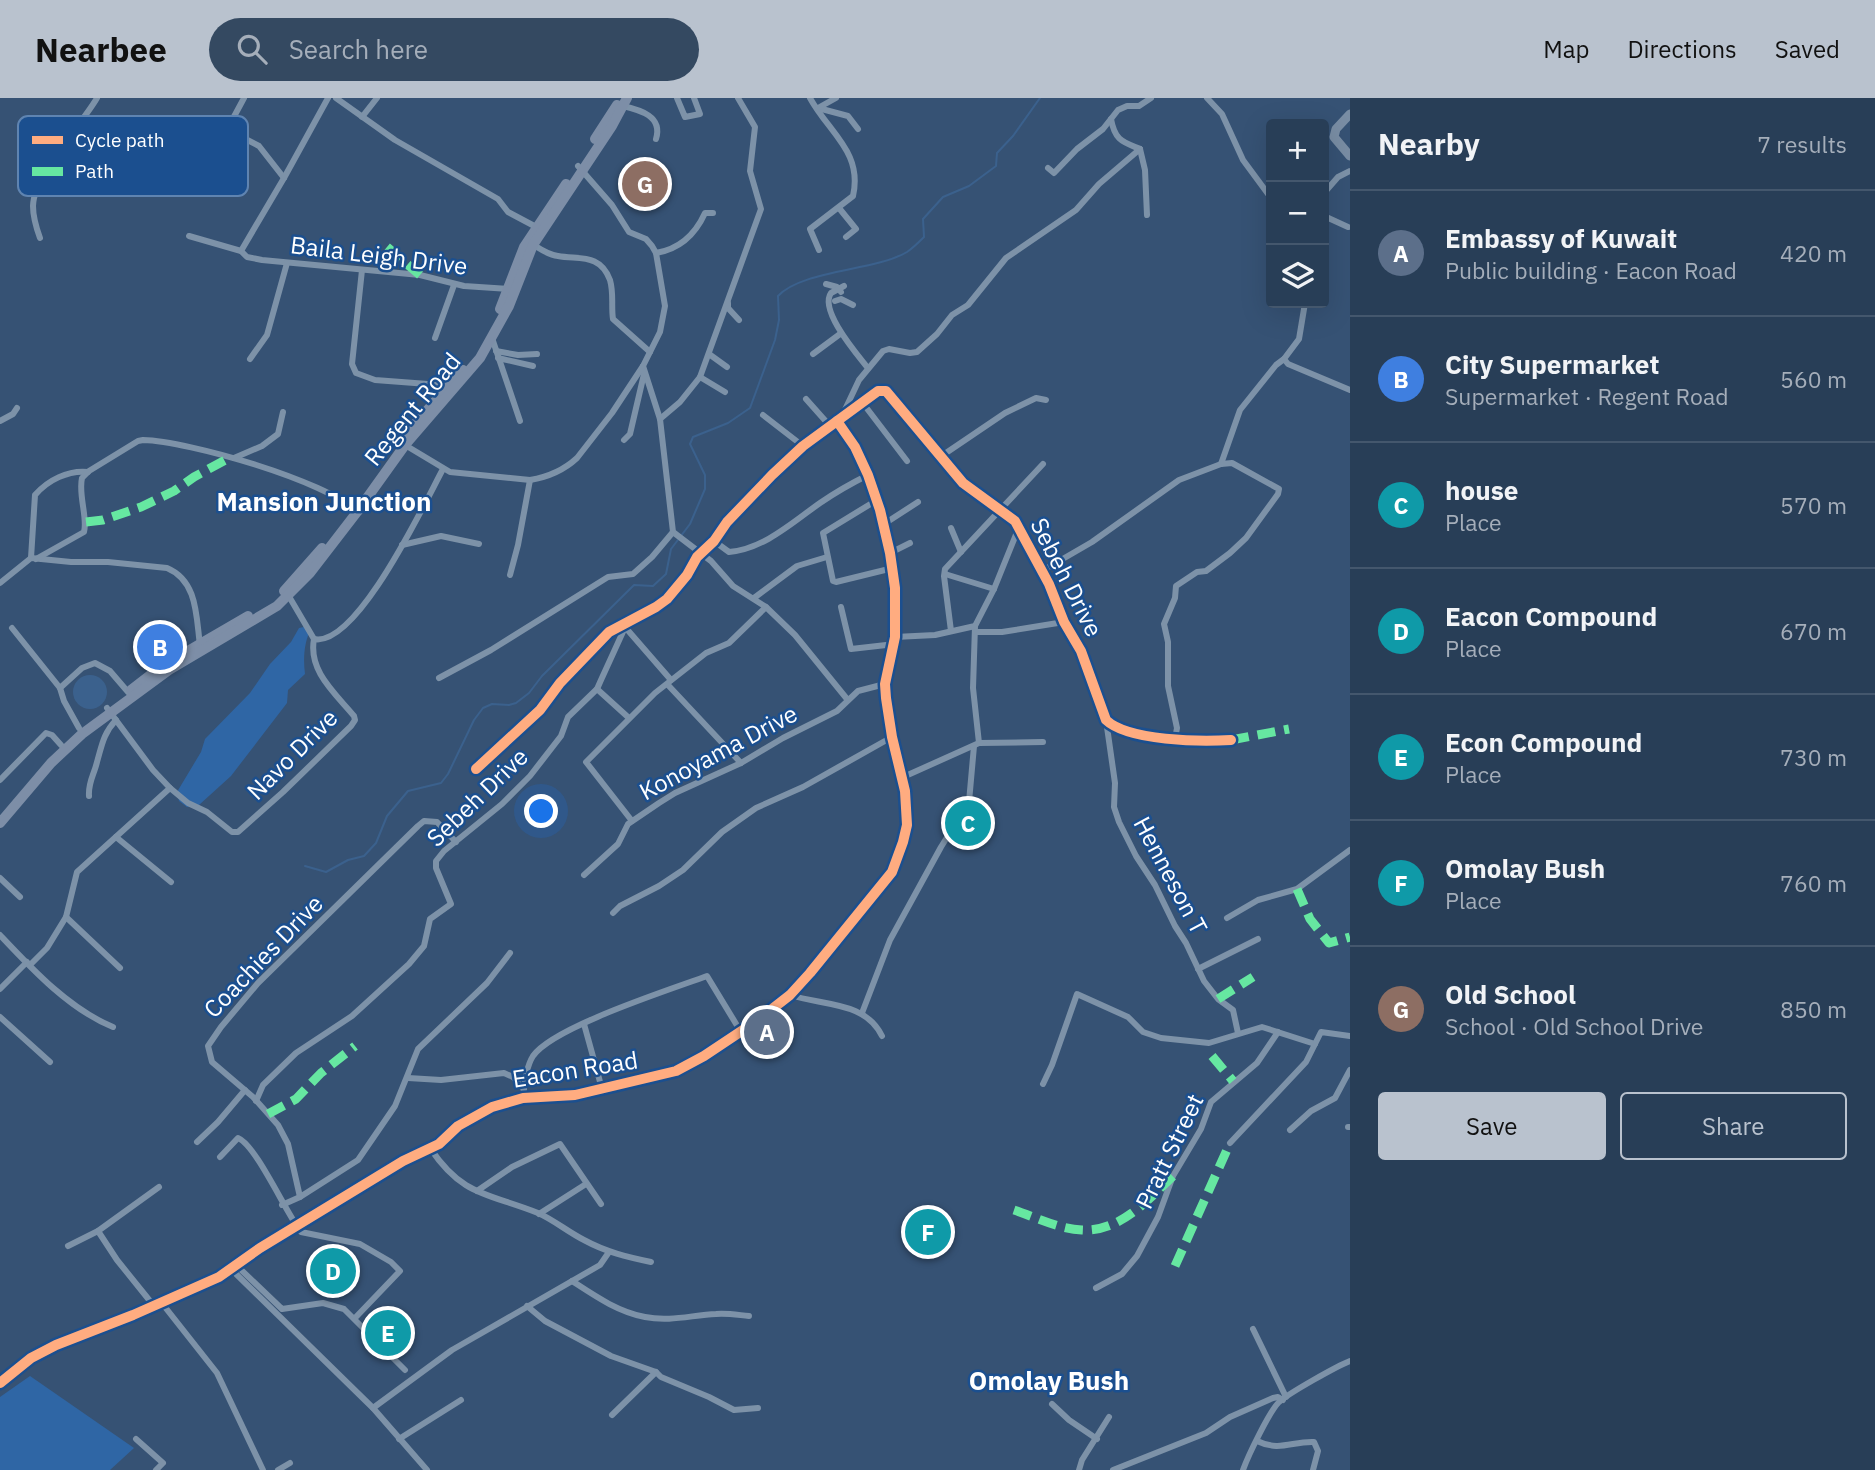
<!DOCTYPE html>
<html lang="en">
<head>
<meta charset="utf-8">
<style>
  :root { --surface:#283e57; --page:#344961; --text:#f1f3f6; --muted:#a5aeba; --line:#44576d; --accent:#b9c2ce }
  body { margin:0; font-family:"IBM Plex Sans",sans-serif; background:var(--page); color:var(--text) }
  .controls { position:absolute; right:21px; top:21px; display:grid; overflow:hidden; border-radius:7px; box-shadow:0 7px 28px #0002 }
  .controls button { width:63px; height:63px; display:grid; place-items:center; padding:0; border:0; border-bottom:2px solid var(--line); background:var(--surface); color:var(--text); font:35px sans-serif }
  .you { position:absolute; left:542px; top:714px; width:24px; height:24px; margin:-18px; border:5px solid #fff; border-radius:50%; background:#1a73e8; box-shadow:0 0 0 10px #1a73e833 }
  .badge { display:grid; place-items:center; width:46px; height:46px; border-radius:50%; background:var(--accent); color:#fff; font-size:23px; font-weight:700 }
  .pin { position:absolute; translate:-50% -50%; border:4px solid #fff; box-shadow:0 2px 7px #0006 }
  .list { margin:0; padding:0; list-style:none }
  h2 { display:flex; justify-content:space-between; align-items:center; height:91px; margin:0; padding:0 28px; font-size:30px }
  h2 small { font-size:23px; font-weight:400; color:var(--muted) }
  .list li { display:grid; grid-template-columns:46px 1fr auto; gap:21px; align-items:center; box-sizing:border-box; height:126px; padding:0 28px; border-top:2px solid var(--line) }
  .list b { display:block; font-size:26px; white-space:nowrap }
  .list p { margin:0; font-size:23px; white-space:nowrap; color:var(--muted) }
  .list em { font-size:23px; font-style:normal; color:var(--muted) }
  .actions { display:flex; gap:14px; padding:21px 28px }
  .actions a { flex:1; padding:16px 0; border:2px solid var(--accent); border-radius:7px; text-align:center; font-size:24px; color:var(--accent) }
  .actions .main { background:var(--accent); color:#111 }
  .icon { flex:none; width:38px; height:38px; fill:none; stroke:currentColor; stroke-width:2; stroke-linecap:round; stroke-linejoin:round }
  .map { position:relative; flex:none; width:1350px; height:1372px; overflow:hidden }
  header { display:flex; align-items:center; gap:42px; box-sizing:border-box; height:98px; padding:0 35px; background:var(--accent); color:#111 }
  header strong { font-size:33px }
  nav { display:flex; gap:38px; margin-inline-start:auto; font-size:24px }
  .search { width:490px; height:63px; background:var(--page); display:flex; align-items:center; gap:18px; box-sizing:border-box; padding:0 24px; border-radius:38px; color:var(--muted); font-size:26px }
  main { display:flex }
  aside { flex:1; background:var(--surface) }
  .map>svg:first-child { display:block }
  .green { fill:#2f66a5 }
  .water { fill:#3b618d }
  .lines { fill:none; stroke-linecap:round; stroke-linejoin:round }
  .stream { stroke:#3b618d; stroke-width:2 }
  .minor { stroke:#7d92a8; stroke-width:6 }
  .secondary { stroke:#798da4; stroke-width:9 }
  .primary { stroke:#7d8ea7; stroke-width:10 }
  .quiet { stroke:#66e7a1; stroke-width:9; stroke-dasharray:18 9; stroke-linecap:butt }
  .cycleway-casing { stroke:#1b4f8f; stroke-width:15 }
  .cycleway { stroke:#ffac80; stroke-width:10 }
  .labels { text-anchor:middle; dominant-baseline:central; stroke-width:5; stroke-linejoin:round; paint-order:stroke }
  .street-label { font-size:24px; fill:#fff; stroke:#1b4f8f }
  .neighbourhood-label { font-size:26px; font-weight:bold; fill:#fff; stroke:#1b4f8f }
  .key { fill:#1b4f8f; stroke:#5f84b1; stroke-width:2 }
  .key-label { font-size:19px; fill:#fff }
</style>
</head>
<body>
<header>
<strong>Nearbee</strong>
<div class="search"><svg class="icon" aria-label="search" viewBox="0 0 24 24"><circle cx="10" cy="10" r="6"/><path d="M15 15l6 6"/></svg>Search here</div>
<nav><a>Map</a><a>Directions</a><a>Saved</a></nav>
</header>
<main>
<div class="map">
<svg width="1350" height="1372" viewBox="0 0 1350 1372">
  <rect width="100%" height="100%" fill="#365274"/>
  <g class="green">
    <path d="M304,529L311,531C304,544 303,561 305,576L288,592L287,605L231,678L199,707L187,709L179,703L177,694L201,654L205,641L250,595L270,566L291,544L299,530Z"/>
    <path d="M30,1278L134,1350L110,1372H0V1299Z"/>
  </g>
  <circle class="water" cx="90" cy="594" r="17"/>
  <g class="lines">
    <path class="stream" d="M305,768L326,774L348,762L364,758L376,745L387,718L408,693L441,685L448,676L474,622L483,610L492,606L509,607L516,605L529,595L542,578L634,487L653,488L666,476L671,451L690,426L705,391V377L690,346L693,339L728,325L750,310L775,242L779,222L778,198C802,172 875,173 907,154C913,150 919,144 924,139L923,121L943,99L969,88L996,68L997,55L1013,38L1040,0"/>
    <g class="minor">
      <path d="M336,0L395,42L498,101L508,114L540,131"/>
      <path d="M677,0L685,19L700,16L694,0"/>
      <path d="M810,0C829,35 863,54 853,98L810,131L819,152"/>
      <path d="M1207,0L1222,16L1243,62L1271,100"/>
      <path d="M623,8C640,12 663,18 656,41"/>
      <path d="M818,10L848,18L858,31"/>
      <path d="M818,10L836,0"/>
      <path d="M362,19L377,0"/>
      <path d="M1111,21C1115,43 1123,44 1140,51"/>
      <path d="M228,32L259,48L284,80"/>
      <path d="M1140,51L1145,72L1147,117"/>
      <path d="M1048,70L1054,75L1077,51L1103,31L1118,12L1127,8H1139L1151,0"/>
      <path d="M203,88L216,52L244,0"/>
      <path d="M1324,95L1338,79L1350,73"/>
      <path d="M839,110L856,131L846,139"/>
      <path d="M1324,118L1348,129"/>
      <path d="M189,138L241,153L247,159L262,162L420,177L464,188L509,191"/>
      <path d="M40,140C36,129 33,119 33,108C34,75 81,28 97,0"/>
      <path d="M532,146C540,151 548,157 558,158C579,162 600,155 610,182C614,196 611,208 613,221L650,254"/>
      <path d="M241,153L284,80L328,0"/>
      <path d="M656,155C680,151 695,137 705,115H713"/>
      <path d="M362,172L352,266L356,275L375,282L441,287L450,289"/>
      <path d="M826,186L837,189L841,194"/>
      <path d="M844,188L831,195C819,212 856,255 867,269"/>
      <path d="M835,203L841,201L853,207"/>
      <path d="M728,205V210L739,222"/>
      <path d="M1305,205L1299,241L1284,261L1288,266L1350,292"/>
      <path d="M435,240L454,187"/>
      <path d="M492,240L520,323"/>
      <path d="M496,253L518,257L537,256"/>
      <path d="M709,256L727,269"/>
      <path d="M813,256L840,236"/>
      <path d="M498,260L533,268"/>
      <path d="M250,261L267,237L287,165"/>
      <path d="M643,268L660,321L673,434L711,463L733,488L766,509L795,537L847,601"/>
      <path d="M700,279L725,294"/>
      <path d="M806,301L830,328"/>
      <path d="M862,304L907,363"/>
      <path d="M763,317L803,348"/>
      <path d="M842,318L859,282L883,253L889,251L910,255L917,254L937,236L952,217L968,207L1006,160L1076,112L1099,86L1140,51"/>
      <path d="M660,321L680,304L700,279L761,111L750,73L755,29L738,0"/>
      <path d="M0,323L13,316L17,310"/>
      <path d="M624,342L630,336L644,276"/>
      <path d="M400,344L450,374L530,382C548,379 563,373 577,360L612,315L643,268L660,234L665,208L656,155L652,148L646,141L629,134L612,107L578,68"/>
      <path d="M940,359L1005,315L1036,300L1046,302"/>
      <path d="M234,360L262,348L278,336L283,314"/>
      <path d="M1221,366L1240,312L1276,267L1284,261"/>
      <path d="M877,402L823,435L833,483L836,484L893,470"/>
      <path d="M884,426L918,404"/>
      <path d="M951,430L961,454"/>
      <path d="M714,443L729,454C764,451 793,424 820,405C836,394 852,385 868,377"/>
      <path d="M402,447L441,438L479,446"/>
      <path d="M890,455L910,445"/>
      <path d="M31,460L71,464H108L167,470C198,483 196,519 200,547"/>
      <path d="M31,460L35,397C48,382 68,372 88,374"/>
      <path d="M36,461L84,434C88,420 78,397 82,380L89,373L138,343L143,342C188,343 327,383 357,414"/>
      <path d="M1042,473L1092,444L1179,382L1221,366L1232,365L1279,391L1278,396L1246,440L1230,455L1206,473L1197,474L1176,488L1175,500L1164,526L1168,544V588L1177,630L1175,641"/>
      <path d="M945,476L994,491"/>
      <path d="M510,477L518,447L530,382"/>
      <path d="M0,485L31,460"/>
      <path d="M754,500L797,468L827,459"/>
      <path d="M841,509L851,551L895,546"/>
      <path d="M975,528L973,590L979,645"/>
      <path d="M625,529L671,582"/>
      <path d="M12,530L60,590L64,603L79,630"/>
      <path d="M951,533L944,478L945,471L1043,366"/>
      <path d="M975,534H1002L1064,524"/>
      <path d="M895,539L935,537L975,528L994,491L1019,429"/>
      <path d="M314,541C357,550 425,404 443,371"/>
      <path d="M439,580L491,552L608,479L633,476L652,459L673,434"/>
      <path d="M668,587L741,665"/>
      <path d="M60,590L82,570L95,565L110,573L128,594"/>
      <path d="M597,591L629,620"/>
      <path d="M107,610L153,672L170,690L188,705L207,714L232,734H238L283,694L351,628L355,622L354,618C335,595 308,573 314,541L287,495"/>
      <path d="M1106,622L1115,685L1114,709L1119,724L1136,758L1155,787L1175,828L1186,845L1204,883L1218,901L1233,912L1238,935"/>
      <path d="M476,671L540,612L560,585L609,534L656,509L667,501L687,477L697,459L714,443L727,424L772,377L803,348L878,293H886L963,385L1015,423L1049,486L1064,524L1081,553L1106,622C1128,643 1201,644 1231,642"/>
      <path d="M901,680L979,645L1043,644"/>
      <path d="M0,682L46,635L52,637L61,647"/>
      <path d="M89,698C88,684 94,677 97,664C102,647 103,636 116,622"/>
      <path d="M632,723L586,664L655,595L706,555L729,545L766,509"/>
      <path d="M116,739L171,784"/>
      <path d="M584,777L618,746L628,726L659,705L675,695L741,665L783,640L837,613L858,593L885,586"/>
      <path d="M0,780L20,799"/>
      <path d="M613,815L620,808L659,788L683,772L722,734L756,710L803,689L892,639"/>
      <path d="M66,819L120,870"/>
      <path d="M1227,820L1258,802L1297,791L1350,752"/>
      <path d="M0,837C32,871 69,911 113,929"/>
      <path d="M30,867L47,850L66,819L77,774L170,690"/>
      <path d="M1198,871L1258,841"/>
      <path d="M0,891L27,864"/>
      <path d="M790,897C824,908 865,903 882,938"/>
      <path d="M862,915L890,842L941,749L969,704L974,648"/>
      <path d="M0,919L50,964"/>
      <path d="M584,926L602,991"/>
      <path d="M408,980L441,982L504,975L513,979L524,991"/>
      <path d="M1043,986L1052,967L1077,896L1128,919L1143,934L1161,940L1209,945L1262,929L1315,946"/>
      <path d="M523,1000C524,987 526,969 533,958C553,929 669,892 707,878L741,934"/>
      <path d="M256,1003L263,987L296,955L352,918L409,866L424,848L430,821L451,806L436,770V763L444,753L502,706L530,678L561,638L568,619L597,591L601,582L627,525"/>
      <path d="M1348,1029H1350"/>
      <path d="M1290,1032L1311,1013L1335,1000L1350,972"/>
      <path d="M197,1044L218,1024L245,992"/>
      <path d="M1230,1045L1306,964L1321,934L1350,938"/>
      <path d="M430,1050C463,1099 488,1095 538,1115C554,1122 568,1134 584,1142C606,1154 627,1159 651,1164"/>
      <path d="M220,1059L238,1040C256,1047 286,1115 301,1134L360,1146L391,1164L400,1173L355,1220"/>
      <path d="M477,1093L512,1069L560,1046L601,1106"/>
      <path d="M300,1099L288,1046L278,1027L253,999L212,964L208,948L221,929L258,885L418,728L424,723L437,724L456,744"/>
      <path d="M282,1107L300,1099L358,1062L395,1008L418,951L487,885L510,855"/>
      <path d="M539,1116L586,1086"/>
      <path d="M98,1133L117,1162L154,1208"/>
      <path d="M68,1148L98,1133L159,1089"/>
      <path d="M236,1167L282,1211L323,1205L344,1211L405,1272"/>
      <path d="M231,1171L373,1310L427,1372"/>
      <path d="M572,1183C595,1198 618,1214 645,1219C670,1224 692,1217 716,1216C727,1215 738,1217 749,1218"/>
      <path d="M1096,1190L1122,1176L1137,1158L1158,1119L1173,1078L1201,1031L1211,1004L1257,965L1278,934"/>
      <path d="M161,1204L217,1275L263,1372"/>
      <path d="M527,1208L545,1223L611,1258L656,1274L661,1279L709,1299L734,1312L758,1310"/>
      <path d="M1253,1231L1286,1299"/>
      <path d="M0,1285L31,1260L56,1247L133,1217L219,1179L260,1150L403,1063L439,1046L458,1028L492,1009L523,1000L575,997L676,973L704,958L758,922L790,897L810,875L892,774L903,744L907,727L905,693L892,639L886,600L885,586L895,539V490L890,455L880,412L868,377L855,349L837,323"/>
      <path d="M1052,1306L1069,1322L1097,1341"/>
      <path d="M373,1310L452,1252L600,1167L609,1154"/>
      <path d="M612,1317L656,1274"/>
      <path d="M136,1341L163,1365L156,1372"/>
      <path d="M399,1341L461,1302"/>
      <path d="M1257,1343C1280,1354 1292,1343 1314,1344L1318,1353L1313,1372"/>
      <path d="M278,1372L290,1365"/>
      <path d="M1079,1372L1082,1362L1109,1319"/>
      <path d="M1113,1372L1206,1335L1230,1319L1273,1300L1278,1299L1283,1302"/>
      <path d="M1243,1372C1248,1358 1269,1314 1279,1304C1289,1295 1337,1268 1350,1263"/>
    </g>
    <path class="secondary" d="M1350,16L1336,31L1334,39L1350,58"/>
    <g class="primary">
      <path d="M595,41L617,7"/>
      <path d="M500,211L524,149L566,86"/>
      <path d="M406,336L463,272"/>
      <path d="M284,493L322,450"/>
      <path d="M131,592L162,568L248,518"/>
      <path d="M0,725L51,665L82,636L169,572L277,508L310,475L357,414L405,347L480,260L509,208L533,147L612,28L627,0"/>
    </g>
    <g class="quiet">
      <path d="M387,149L420,177"/>
      <path d="M86,424L103,422L141,409L174,393L194,379L229,360"/>
      <path d="M1231,642L1289,631"/>
      <path d="M1297,791L1310,821L1329,845L1350,839"/>
      <path d="M1218,901L1253,879"/>
      <path d="M1212,958L1233,983"/>
      <path d="M268,1016L296,1001L321,975L355,948"/>
      <path d="M1014,1112C1035,1119 1059,1131 1082,1132C1120,1134 1148,1102 1173,1078"/>
      <path d="M1175,1168L1230,1045"/>
    </g>
    <g class="cycleway-casing">
      <g id="cycleway">
        <path d="M476,671L540,612L560,585L609,534L656,509L667,501L687,477L697,459L714,443L727,424L772,377L803,348L878,293H886L963,385L1015,423L1049,486L1064,524L1081,553L1106,622C1128,643 1201,644 1231,642"/>
        <path d="M0,1285L31,1260L56,1247L133,1217L219,1179L260,1150L403,1063L439,1046L458,1028L492,1009L523,1000L575,997L676,973L704,958L758,922L790,897L810,875L892,774L903,744L907,727L905,693L892,639L886,600L885,586L895,539V490L890,455L880,412L868,377L855,349L837,323"/>
      </g>
    </g>
    <use href="#cycleway" class="cycleway"/>
  </g>
  <g class="labels">
    <g class="street-label">
      <text transform="translate(379 157) rotate(7)">Baila Leigh Drive</text>
      <text transform="translate(412 311) rotate(-51)">Regent Road</text>
      <text transform="translate(1067 479) rotate(63)">Sebeh Drive</text>
      <text transform="translate(718 654) rotate(-28)">Konoyama Drive</text>
      <text transform="translate(292 656) rotate(-45)">Navo Drive</text>
      <text transform="translate(477 699) rotate(-44)">Sebeh Drive</text>
      <text transform="translate(1171 777) rotate(62)">Henneson T</text>
      <text transform="translate(263 858) rotate(-46)">Coachies Drive</text>
      <text transform="translate(575 971) rotate(-9)">Eacon Road</text>
      <text transform="translate(1169 1053) rotate(-64)">Pratt Street</text>
    </g>
    <g class="neighbourhood-label">
      <text x="324" y="403">Mansion Junction</text>
      <text x="1049" y="1282">Omolay Bush</text>
    </g>
  </g>
  <rect x="18" y="18" width="230" height="80" rx="10" class="key"/>
  <rect x="32" y="38" width="31" height="8" fill="#ffac80"/>
  <rect x="32" y="69" width="31" height="9" fill="#66e7a1"/>
  <g class="key-label">
    <text x="75" y="49">Cycle path</text>
    <text x="75" y="80">Path</text>
  </g>
</svg>
<div class="controls">
<button>+</button>
<button>−</button>
<button><svg class="icon" aria-label="layers" viewBox="0 0 24 24"><path d="M12 4l9 5-9 5-9-5zM3 14l9 5 9-5"/></svg></button>
</div>
<div class="you"></div>
<div class="pin badge" style="left:767px;top:934px;background:#5c6f8a">A</div>
<div class="pin badge" style="left:160px;top:549px;background:#3f7fe0">B</div>
<div class="pin badge" style="left:968px;top:725px;background:#0f9aa8">C</div>
<div class="pin badge" style="left:333px;top:1173px;background:#0f9aa8">D</div>
<div class="pin badge" style="left:388px;top:1235px;background:#0f9aa8">E</div>
<div class="pin badge" style="left:928px;top:1134px;background:#0f9aa8">F</div>
<div class="pin badge" style="left:645px;top:86px;background:#8d6e63">G</div>
</div>
<aside>
<h2>Nearby<small>7 results</small></h2>
<ul class="list">
<li><span class="badge" style="background:#5c6f8a">A</span><div><b>Embassy of Kuwait</b><p>Public building · Eacon Road</p></div><em>420 m</em></li>
<li><span class="badge" style="background:#3f7fe0">B</span><div><b>City Supermarket</b><p>Supermarket · Regent Road</p></div><em>560 m</em></li>
<li><span class="badge" style="background:#0f9aa8">C</span><div><b>house</b><p>Place</p></div><em>570 m</em></li>
<li><span class="badge" style="background:#0f9aa8">D</span><div><b>Eacon Compound</b><p>Place</p></div><em>670 m</em></li>
<li><span class="badge" style="background:#0f9aa8">E</span><div><b>Econ Compound</b><p>Place</p></div><em>730 m</em></li>
<li><span class="badge" style="background:#0f9aa8">F</span><div><b>Omolay Bush</b><p>Place</p></div><em>760 m</em></li>
<li><span class="badge" style="background:#8d6e63">G</span><div><b>Old School</b><p>School · Old School Drive</p></div><em>850 m</em></li>
</ul>
<div class="actions"><a class="main">Save</a><a>Share</a></div>
</aside>
</main>
</body>
</html>
